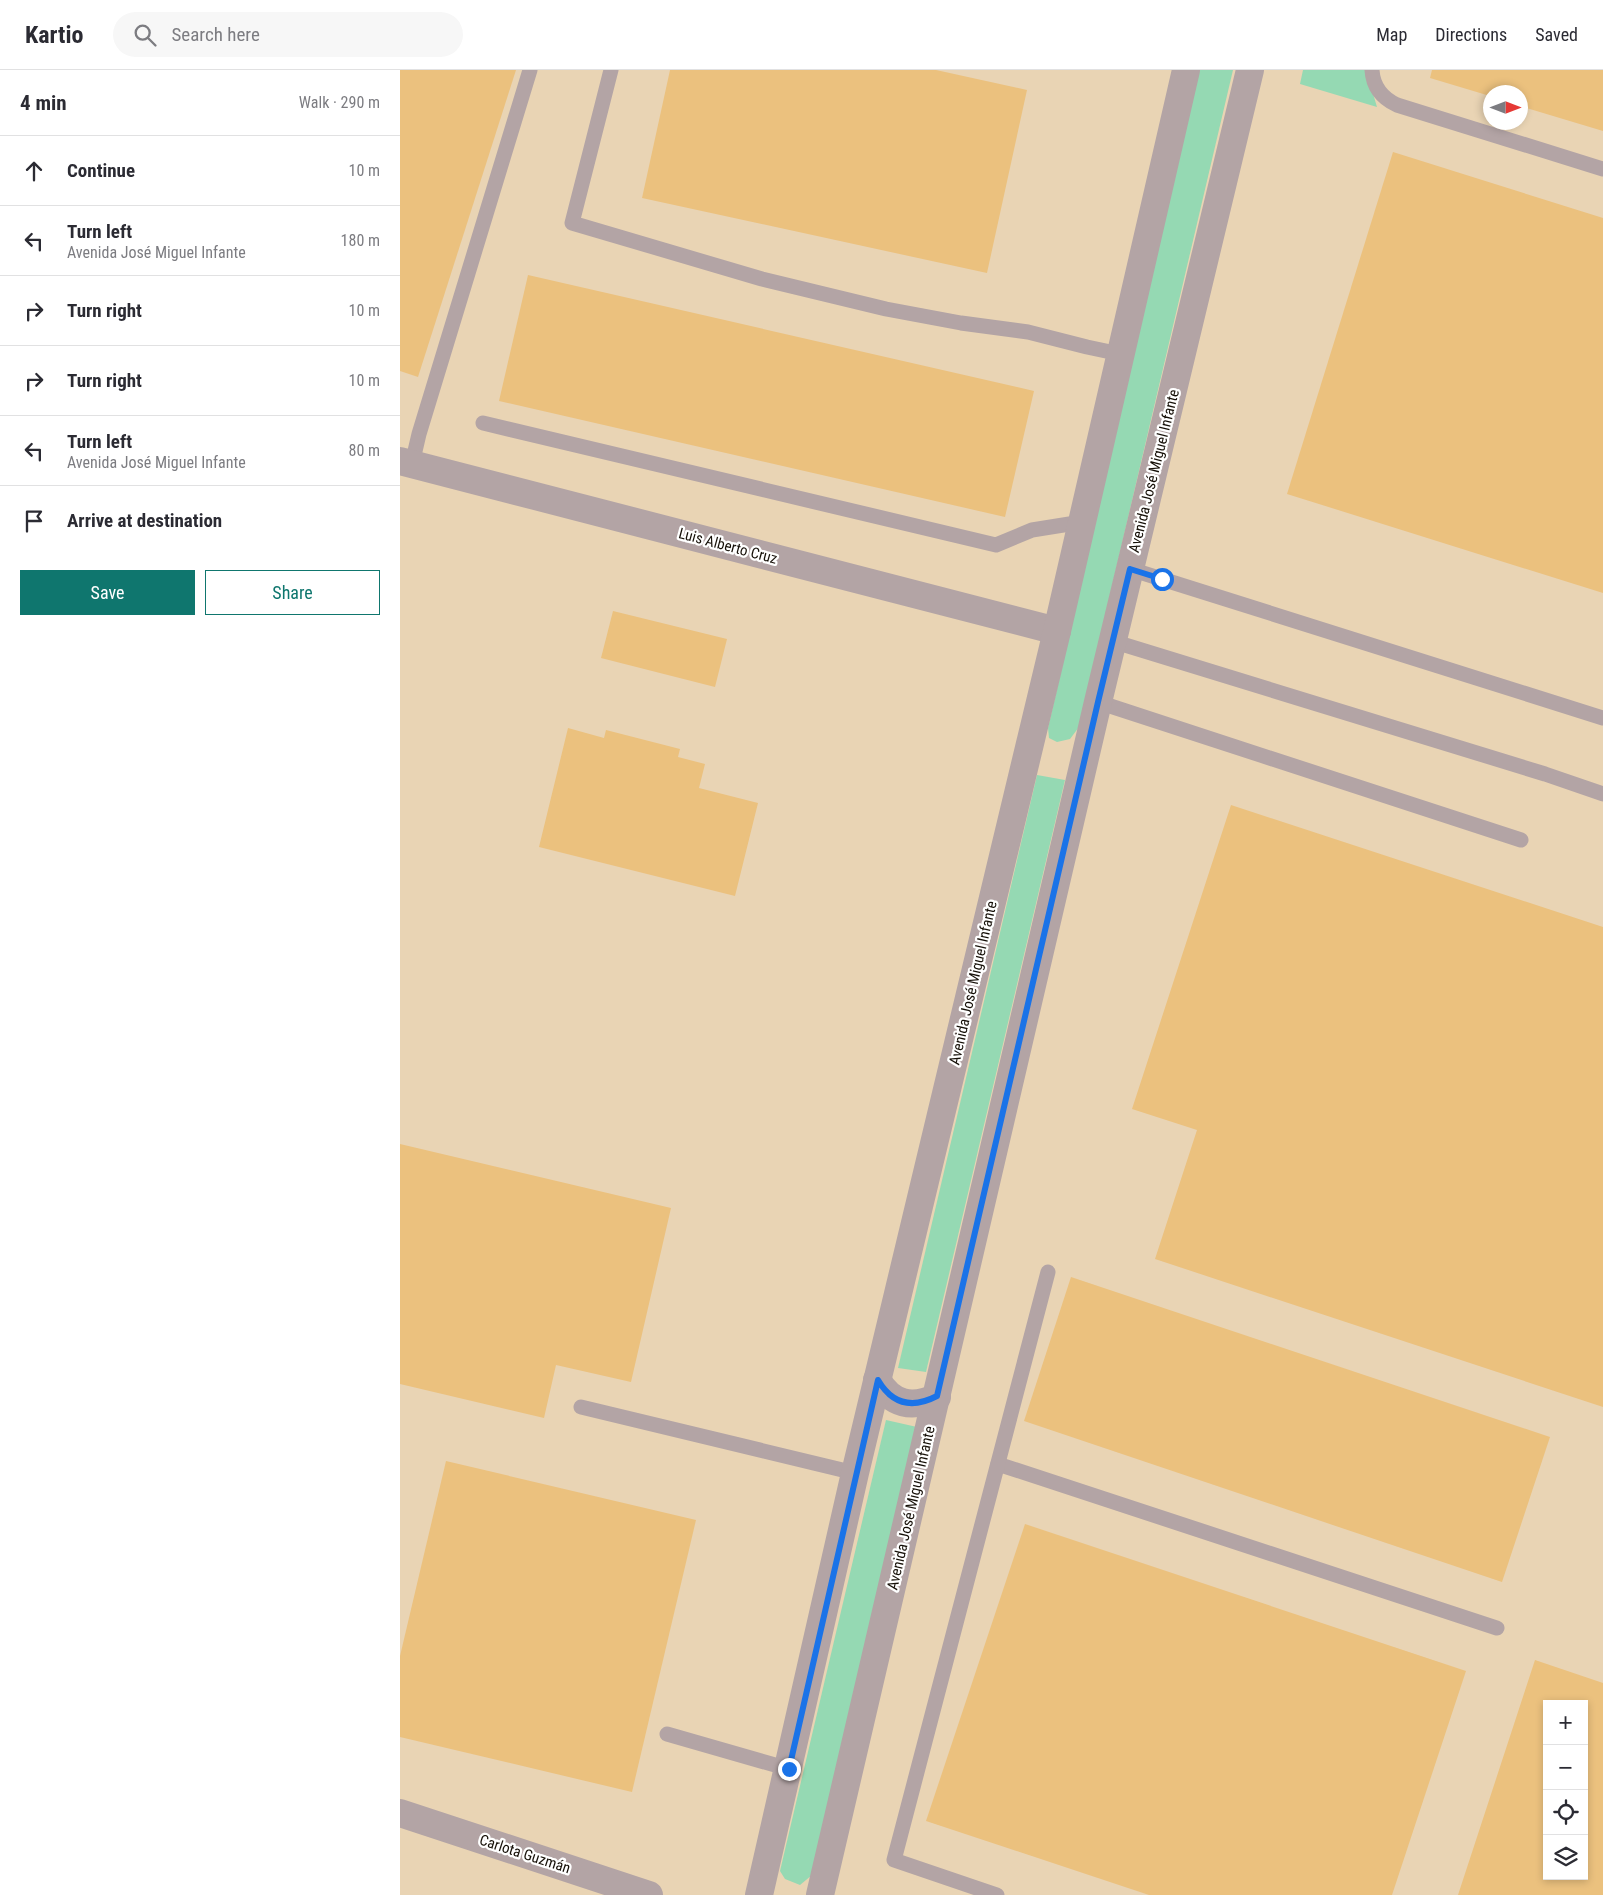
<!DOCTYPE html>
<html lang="en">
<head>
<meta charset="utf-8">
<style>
  :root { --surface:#fff; --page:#f7f7f7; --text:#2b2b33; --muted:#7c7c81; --line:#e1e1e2; --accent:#0f766e }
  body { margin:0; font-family:"Roboto Condensed",sans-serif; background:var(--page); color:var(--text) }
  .controls { position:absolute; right:15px; bottom:15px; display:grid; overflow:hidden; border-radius:0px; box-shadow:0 2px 8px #0003 }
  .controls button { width:45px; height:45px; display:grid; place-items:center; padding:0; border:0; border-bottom:1px solid var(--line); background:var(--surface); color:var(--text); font:25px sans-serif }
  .compass { position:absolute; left:1083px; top:15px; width:45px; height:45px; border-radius:50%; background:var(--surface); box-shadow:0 2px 8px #0003; rotate:90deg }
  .stop { position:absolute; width:15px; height:15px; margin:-11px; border:4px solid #1a73e8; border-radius:50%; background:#fff }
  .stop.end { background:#1a73e8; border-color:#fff; box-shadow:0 1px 5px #0008 }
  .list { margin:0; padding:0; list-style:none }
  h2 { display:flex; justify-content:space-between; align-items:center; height:65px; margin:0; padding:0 20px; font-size:21px }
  h2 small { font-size:16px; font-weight:400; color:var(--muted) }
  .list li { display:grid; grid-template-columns:32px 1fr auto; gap:15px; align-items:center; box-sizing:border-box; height:70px; padding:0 20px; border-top:1px solid var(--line) }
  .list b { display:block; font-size:19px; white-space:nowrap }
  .list p { margin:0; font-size:16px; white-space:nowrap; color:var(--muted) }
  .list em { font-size:16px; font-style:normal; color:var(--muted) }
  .actions { display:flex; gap:10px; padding:15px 20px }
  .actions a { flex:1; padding:11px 0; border:1px solid var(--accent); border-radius:0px; text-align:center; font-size:18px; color:var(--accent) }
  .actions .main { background:var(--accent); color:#fff }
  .icon { flex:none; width:28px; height:28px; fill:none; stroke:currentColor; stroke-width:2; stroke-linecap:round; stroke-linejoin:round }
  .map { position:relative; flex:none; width:1203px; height:1825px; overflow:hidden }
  header { display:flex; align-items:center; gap:30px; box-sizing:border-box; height:70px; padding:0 25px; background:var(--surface); border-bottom:1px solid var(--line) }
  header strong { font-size:24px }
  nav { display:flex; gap:28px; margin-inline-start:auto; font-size:18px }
  .search { width:350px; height:45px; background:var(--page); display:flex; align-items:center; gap:12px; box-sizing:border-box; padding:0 18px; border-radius:28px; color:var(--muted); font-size:19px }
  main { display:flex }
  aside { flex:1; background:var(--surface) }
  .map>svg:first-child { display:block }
  .built { fill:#e9d4b4; fill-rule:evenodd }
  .green { fill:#95d9b3 }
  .building { fill:#ebc17e; fill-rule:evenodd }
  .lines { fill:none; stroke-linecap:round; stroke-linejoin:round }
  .service { stroke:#b3a4a5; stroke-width:15 }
  .minor { stroke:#b3a4a5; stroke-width:28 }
  .tertiary { stroke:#b3a4a5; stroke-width:28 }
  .route { stroke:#1a73e8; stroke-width:6 }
  .labels { text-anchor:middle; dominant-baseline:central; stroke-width:4.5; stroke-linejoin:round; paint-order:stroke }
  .street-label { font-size:15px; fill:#150f07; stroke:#fff }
</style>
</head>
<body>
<header>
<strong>Kartio</strong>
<div class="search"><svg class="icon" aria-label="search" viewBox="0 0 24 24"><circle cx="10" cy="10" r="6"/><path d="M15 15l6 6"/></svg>Search here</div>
<nav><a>Map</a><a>Directions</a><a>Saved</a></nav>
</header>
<main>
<aside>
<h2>4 min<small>Walk · 290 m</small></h2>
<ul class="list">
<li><svg class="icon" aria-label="ahead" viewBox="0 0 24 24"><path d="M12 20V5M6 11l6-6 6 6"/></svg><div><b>Continue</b></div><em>10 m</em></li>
<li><svg class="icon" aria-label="left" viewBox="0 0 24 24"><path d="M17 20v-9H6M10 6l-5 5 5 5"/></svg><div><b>Turn left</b><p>Avenida José Miguel Infante</p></div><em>180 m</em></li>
<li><svg class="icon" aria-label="right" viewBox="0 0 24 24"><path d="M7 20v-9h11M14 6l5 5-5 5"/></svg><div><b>Turn right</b></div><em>10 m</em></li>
<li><svg class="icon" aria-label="right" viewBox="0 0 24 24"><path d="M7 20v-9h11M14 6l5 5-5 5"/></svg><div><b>Turn right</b></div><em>10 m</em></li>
<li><svg class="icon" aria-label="left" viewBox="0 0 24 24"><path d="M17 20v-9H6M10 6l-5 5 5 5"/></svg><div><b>Turn left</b><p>Avenida José Miguel Infante</p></div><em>80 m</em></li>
<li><svg class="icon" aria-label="arrive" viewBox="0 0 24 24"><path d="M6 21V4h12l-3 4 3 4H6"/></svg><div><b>Arrive at destination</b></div></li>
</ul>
<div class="actions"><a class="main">Save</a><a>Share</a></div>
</aside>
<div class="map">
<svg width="1203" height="1825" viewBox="0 0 1203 1825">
  <rect width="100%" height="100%" fill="#f1e1c7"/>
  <path class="built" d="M0,0H1203V1825H0ZM1090,22H1120V52H1090ZM1147,1634H1184V1806H1147Z"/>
  <g class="green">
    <path d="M799,0H833L679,657L670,669L657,672L649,668L648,658Z"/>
    <path d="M903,0H966L977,37L900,14Z"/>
    <path d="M637,705L665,710L526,1302L498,1298Z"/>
    <path d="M486,1350L517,1357L412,1805L400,1815L385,1809L380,1801Z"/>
  </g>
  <g class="building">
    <path d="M0,0H116L18,307L0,301Z"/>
    <path d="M270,0H536L627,20L587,203L242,128Z"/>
    <path d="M1032,0H1203V61L1120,36V22H1090V26L1030,8Z"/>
    <path d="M993,82L1203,148V523L887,424Z"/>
    <path d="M128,205L634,321L605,447L99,331Z"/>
    <path d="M213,541L327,569L315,617L201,588Z"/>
    <path d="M168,658L204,668L206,660L280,679L278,687L305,694L299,718L358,733L335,826L139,777Z"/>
    <path d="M831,735L1203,857V1337L755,1189L797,1060L732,1039Z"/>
    <path d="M0,1074L271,1138L231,1312L156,1295L144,1348L0,1314Z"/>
    <path d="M671,1207L1150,1367L1102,1512L624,1351Z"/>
    <path d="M46,1391L296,1450L232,1722L0,1667V1586Z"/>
    <path d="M625,1454L1066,1601L992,1825H749L526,1751Z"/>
    <path d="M1135,1590L1203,1613V1825H1058ZM1147,1634H1184V1806H1147Z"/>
  </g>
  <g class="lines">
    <g class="service">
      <path d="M211,0L172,153L362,209L486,239L561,253L628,262L687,277L720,284"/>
      <path d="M972,0C973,17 982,28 997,35L1203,99"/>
      <path d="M83,353L596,475L632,460L682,452"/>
      <path d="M12,394L19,364L130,0"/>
      <path d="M730,499L1203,648"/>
      <path d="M712,571L1145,704L1203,724"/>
      <path d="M698,632L1121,770"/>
      <path d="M181,1337L455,1403"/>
      <path d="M598,1394L1097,1558"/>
      <path d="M267,1664L389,1699"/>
      <path d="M597,1825L494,1790L648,1202"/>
    </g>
    <g class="minor">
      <path d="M0,391L657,561"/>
      <path d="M0,1743L249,1825"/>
    </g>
    <g class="tertiary">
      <path d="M477,1310C492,1335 512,1339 537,1327"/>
      <path d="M359,1825L455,1403L657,561L786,0"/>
      <path d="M420,1825L698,632L850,0"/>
    </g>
  </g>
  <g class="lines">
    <path class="route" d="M389,1699L478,1310C492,1334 512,1339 537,1326L698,632L730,499L762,509"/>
  </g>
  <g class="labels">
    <g class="street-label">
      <text transform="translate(754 401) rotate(-76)">Avenida José Miguel Infante</text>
      <text transform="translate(328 476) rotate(15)">Luis Alberto Cruz</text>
      <text transform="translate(573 913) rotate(-77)">Avenida José Miguel Infante</text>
      <text transform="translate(511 1438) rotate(-77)">Avenida José Miguel Infante</text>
      <text transform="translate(125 1784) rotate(18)">Carlota Guzmán</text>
    </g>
  </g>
</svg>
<div class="controls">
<button>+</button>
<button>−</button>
<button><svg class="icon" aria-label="locate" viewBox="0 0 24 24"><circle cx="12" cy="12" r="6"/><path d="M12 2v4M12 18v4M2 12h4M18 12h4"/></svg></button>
<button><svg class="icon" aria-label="layers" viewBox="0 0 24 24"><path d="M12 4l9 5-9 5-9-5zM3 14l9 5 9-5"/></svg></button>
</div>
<svg class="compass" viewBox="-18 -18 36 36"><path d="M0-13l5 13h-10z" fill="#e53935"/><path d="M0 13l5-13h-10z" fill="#7c7c81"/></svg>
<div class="stop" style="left:762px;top:509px"></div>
<div class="stop end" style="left:389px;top:1699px"></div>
</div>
</main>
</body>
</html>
